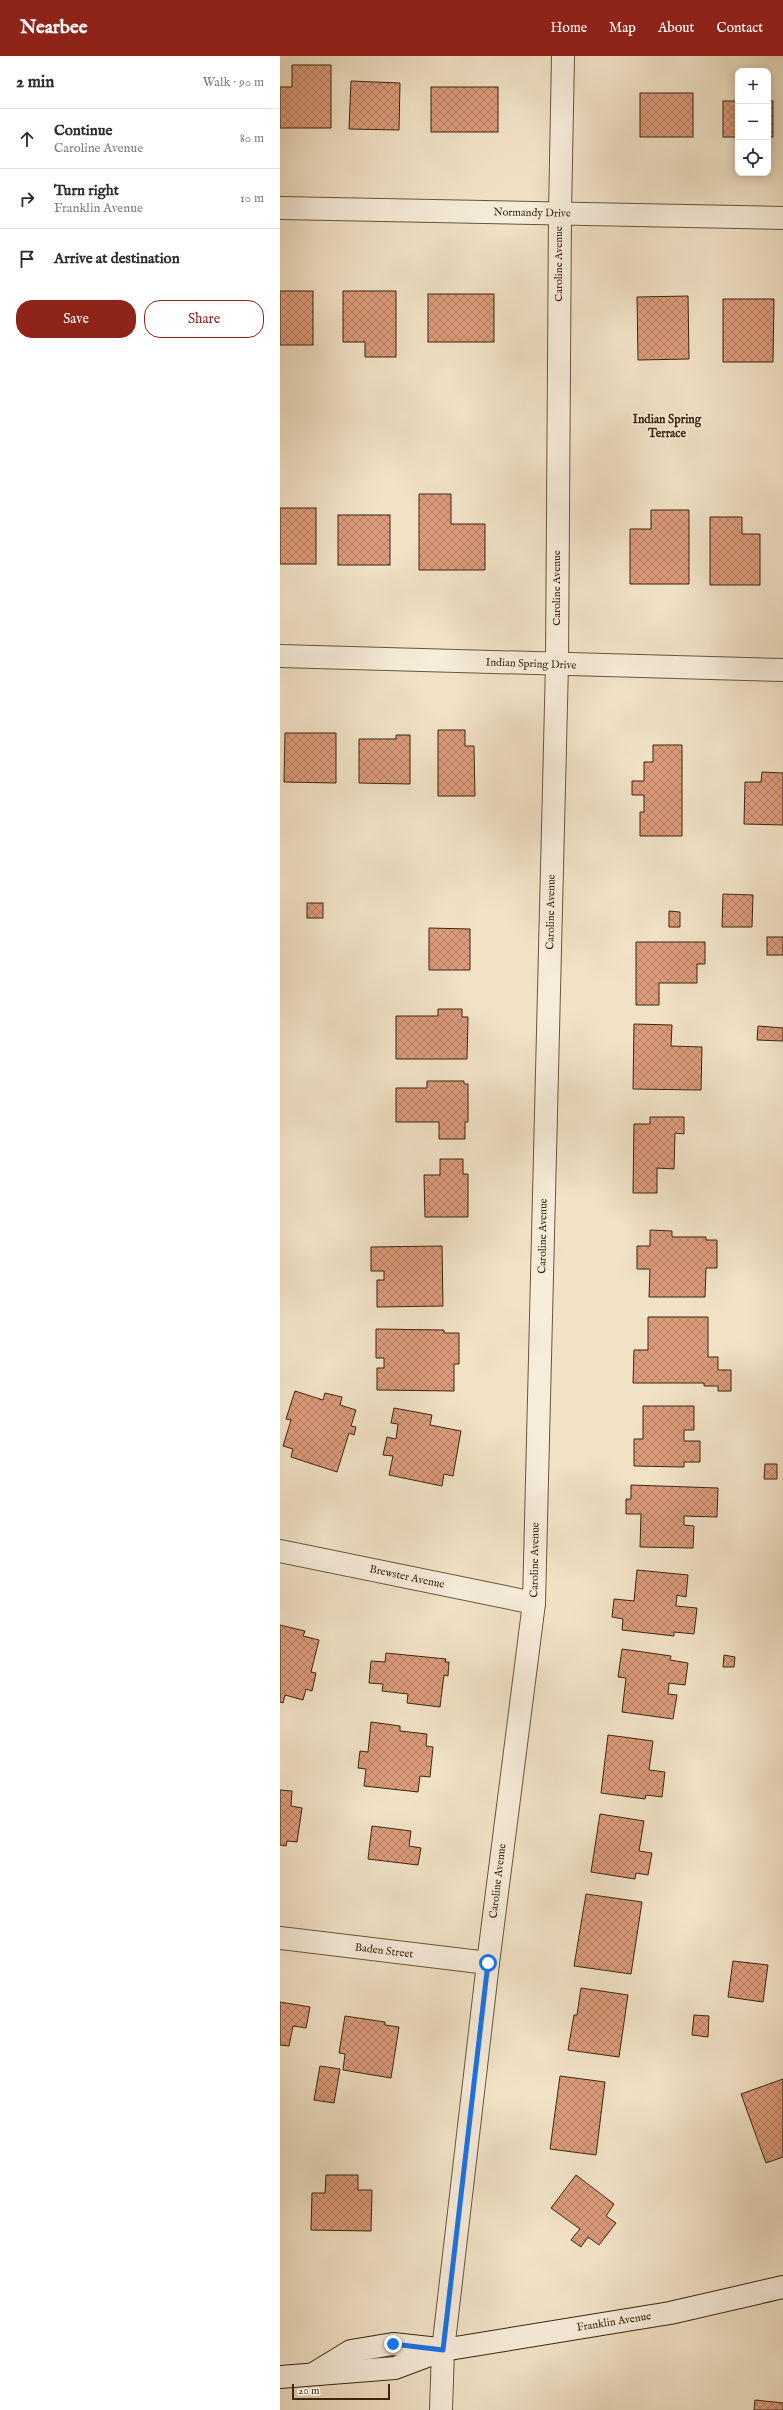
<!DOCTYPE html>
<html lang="en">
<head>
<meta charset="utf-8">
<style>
  :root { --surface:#fff; --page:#f7f7f7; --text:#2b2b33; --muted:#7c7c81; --line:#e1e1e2; --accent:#8f2418 }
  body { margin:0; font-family:"IM FELL English",serif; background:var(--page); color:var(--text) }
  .controls { position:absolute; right:12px; top:12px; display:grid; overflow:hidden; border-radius:8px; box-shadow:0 2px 10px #0003 }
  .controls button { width:36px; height:36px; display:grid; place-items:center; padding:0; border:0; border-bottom:1px solid var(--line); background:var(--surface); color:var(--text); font:20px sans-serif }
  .scale { position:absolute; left:12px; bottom:10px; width:98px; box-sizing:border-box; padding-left:4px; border:2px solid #3c270e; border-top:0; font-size:11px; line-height:14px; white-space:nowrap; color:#3c270e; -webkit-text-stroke:3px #f6ecda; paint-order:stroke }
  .stop { position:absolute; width:12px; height:12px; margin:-9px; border:3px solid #1a73e8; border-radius:50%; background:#fff }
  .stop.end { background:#1a73e8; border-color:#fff; box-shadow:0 1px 4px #0008 }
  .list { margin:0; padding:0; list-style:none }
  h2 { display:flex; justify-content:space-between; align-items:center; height:52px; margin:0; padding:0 16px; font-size:17px }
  h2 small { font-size:13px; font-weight:400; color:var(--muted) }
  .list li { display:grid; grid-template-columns:26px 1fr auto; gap:12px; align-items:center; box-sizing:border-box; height:60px; padding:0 16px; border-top:1px solid var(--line) }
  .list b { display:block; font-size:15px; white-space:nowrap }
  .list p { margin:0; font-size:13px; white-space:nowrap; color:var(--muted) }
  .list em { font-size:13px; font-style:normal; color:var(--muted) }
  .actions { display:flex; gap:8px; padding:12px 16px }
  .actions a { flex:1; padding:9px 0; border:1px solid var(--accent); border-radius:16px; text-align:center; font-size:14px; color:var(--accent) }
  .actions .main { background:var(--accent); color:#fff }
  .icon { flex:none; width:22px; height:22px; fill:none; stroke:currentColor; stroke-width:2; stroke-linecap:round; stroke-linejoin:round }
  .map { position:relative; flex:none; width:503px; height:2354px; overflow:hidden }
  header { display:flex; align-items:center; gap:24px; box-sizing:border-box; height:56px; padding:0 20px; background:var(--accent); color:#fff }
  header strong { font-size:19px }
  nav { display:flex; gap:22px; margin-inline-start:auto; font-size:14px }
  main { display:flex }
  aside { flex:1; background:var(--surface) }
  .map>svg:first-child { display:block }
  .building { fill:url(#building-cross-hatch); stroke:#3c270e }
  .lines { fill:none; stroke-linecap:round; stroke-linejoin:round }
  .street-casing { stroke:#69563c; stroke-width:24 }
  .secondary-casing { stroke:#3c270e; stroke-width:24 }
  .street { stroke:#f6ecda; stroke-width:22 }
  .secondary { stroke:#f6ecda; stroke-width:22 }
  .route { stroke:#1a73e8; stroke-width:5 }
  .labels { text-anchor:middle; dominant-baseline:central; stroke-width:3.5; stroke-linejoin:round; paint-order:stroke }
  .street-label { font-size:11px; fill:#3c270e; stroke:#f6ecda }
  .neighbourhood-label { font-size:12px; font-weight:bold; fill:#3c270e; stroke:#f6ecda }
</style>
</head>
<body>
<header>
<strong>Nearbee</strong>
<nav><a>Home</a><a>Map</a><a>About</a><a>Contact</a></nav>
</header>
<main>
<aside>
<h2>2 min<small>Walk · 90 m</small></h2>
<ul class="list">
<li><svg class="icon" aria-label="ahead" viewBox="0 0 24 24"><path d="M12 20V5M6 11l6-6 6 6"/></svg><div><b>Continue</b><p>Caroline Avenue</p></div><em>80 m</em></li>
<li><svg class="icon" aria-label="right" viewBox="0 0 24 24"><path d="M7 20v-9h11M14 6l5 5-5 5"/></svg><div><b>Turn right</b><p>Franklin Avenue</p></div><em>10 m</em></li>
<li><svg class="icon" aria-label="arrive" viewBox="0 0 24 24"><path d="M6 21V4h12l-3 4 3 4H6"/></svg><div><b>Arrive at destination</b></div></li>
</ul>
<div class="actions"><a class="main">Save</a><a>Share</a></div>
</aside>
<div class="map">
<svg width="503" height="2354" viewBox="0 0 503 2354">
  <defs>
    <pattern id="building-cross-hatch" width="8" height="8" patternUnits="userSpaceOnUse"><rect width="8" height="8" fill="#dc9b7b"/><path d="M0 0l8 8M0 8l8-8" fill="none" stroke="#b47e63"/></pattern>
  </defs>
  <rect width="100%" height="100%" fill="#f1e2c6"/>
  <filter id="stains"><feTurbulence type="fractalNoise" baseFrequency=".005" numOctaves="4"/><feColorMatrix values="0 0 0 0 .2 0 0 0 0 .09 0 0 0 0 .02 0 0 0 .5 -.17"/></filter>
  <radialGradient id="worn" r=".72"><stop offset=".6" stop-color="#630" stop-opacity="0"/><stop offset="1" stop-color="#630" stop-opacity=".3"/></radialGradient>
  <g class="building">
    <path d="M12,9H51V72H0V31H12Z"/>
    <path d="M71,25L120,27L119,74L69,73Z"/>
    <rect x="151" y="31" width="67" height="45"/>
    <rect x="360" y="37" width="53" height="44"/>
    <rect x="443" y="45" width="15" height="36"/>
    <rect x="488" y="45" width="5" height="36"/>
    <rect x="0" y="235" width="33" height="54"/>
    <path d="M63,235H116V301H85V286H63Z"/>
    <rect x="148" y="238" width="66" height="48"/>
    <path d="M408,240L409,303L358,304L357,241Z"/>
    <path d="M443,243H494L493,306H443Z"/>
    <path d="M139,438H171V468H205V514H139Z"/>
    <rect x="0" y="452" width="36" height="56"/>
    <path d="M371,454H409V528H350V473H371Z"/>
    <rect x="58" y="459" width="52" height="50"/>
    <path d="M430,461H462V478H480V529H430Z"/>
    <path d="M158,674H185V690H194L195,740H158Z"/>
    <path d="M5,677H56V727L4,726Z"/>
    <path d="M116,679H130V728L79,727V683H116Z"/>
    <path d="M373,689H402V780H360V756H364V739H352V725H364V706H373Z"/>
    <path d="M482,716L503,717V769L464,768L465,726H481Z"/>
    <path d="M443,838L473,839L472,871H442Z"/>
    <rect x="27" y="847" width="16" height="15"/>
    <path d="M389,855L400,856V871H389Z"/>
    <path d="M149,872L190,873V914H149Z"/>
    <rect x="487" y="881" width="16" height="18"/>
    <path d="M356,886H425V908H417V927H379V949H356Z"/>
    <path d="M158,953H182V961H188L187,1003H116V960H158Z"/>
    <path d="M354,968L392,969L391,990L422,991L421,1034L353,1033Z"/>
    <path d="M478,970L503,972V985L477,984Z"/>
    <path d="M147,1025H184V1028H188V1066H185V1083H159V1066H116V1032H147Z"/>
    <path d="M370,1061H404V1078L395,1077L394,1113L377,1112V1137H353L354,1068H370Z"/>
    <path d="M160,1103H183V1118H188V1161H145L144,1119H160Z"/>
    <path d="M370,1174L392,1175V1181H426V1184H437V1212H426L425,1241H369L370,1213H357V1190H370Z"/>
    <path d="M162,1190L163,1250L97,1251V1224H104V1215H91V1191Z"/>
    <path d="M368,1261H428V1301H438V1314H451V1335H438V1330H424V1327H353L354,1294H368Z"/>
    <path d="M96,1273L164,1274V1277H179V1308H174V1335L97,1334V1312H104V1302H96Z"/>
    <path d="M15,1335L43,1344L45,1337L62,1341L60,1349L76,1354L71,1370L76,1371L74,1379L69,1377L57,1416L11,1401L13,1393L3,1390L11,1364L6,1363Z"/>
    <path d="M363,1350H414V1374H404V1385H420V1406H404V1411L354,1410V1383H363Z"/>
    <path d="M114,1352L152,1359L150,1369L181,1375L173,1420L164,1418L162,1430L109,1419L113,1400L103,1399L107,1381L116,1383L118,1368L111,1367Z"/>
    <path d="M485,1408H497V1423H484Z"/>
    <path d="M351,1429L438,1432L437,1461L404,1460V1469L414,1470L413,1492L360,1491L361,1458H346V1443H351Z"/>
    <path d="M357,1514L408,1519L406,1541L397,1539L396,1550L417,1552L414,1578L394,1576V1580L342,1574L343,1563L332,1561L334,1543L354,1545Z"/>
    <path d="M0,1569L25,1575L23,1580L39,1584L31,1616L36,1617L32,1635L26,1633L23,1644L5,1639L3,1647L0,1646Z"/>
    <path d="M342,1593L391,1600L390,1604L408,1607L405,1629L389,1627L388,1638L397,1639L393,1663L342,1656L346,1622L338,1621Z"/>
    <path d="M106,1597L166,1603L165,1606H169L168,1620L164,1619L160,1651L127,1647L128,1638L102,1635L103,1628L89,1627L91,1605L105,1606Z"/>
    <path d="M444,1599L455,1601L454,1611H443Z"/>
    <path d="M91,1666L120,1670V1675L147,1678L146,1690L153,1691L150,1721L140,1720L138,1736L84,1730L86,1713L78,1712L80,1695L88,1696Z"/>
    <path d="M328,1679L373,1685L369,1714L385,1716L382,1741L366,1739L365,1743L321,1737Z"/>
    <path d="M0,1734L12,1735L11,1750L22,1752L17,1786L7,1785L6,1790L0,1789Z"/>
    <path d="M320,1758L364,1765L359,1795L372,1797L368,1819L356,1817L355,1823L311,1816Z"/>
    <path d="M92,1770L131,1775L129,1790L141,1792L138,1809L88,1803Z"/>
    <path d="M306,1838L362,1846L351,1918L294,1910Z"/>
    <path d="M453,1905L488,1909L483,1946L448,1941Z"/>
    <path d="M301,1932L348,1939L339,2001L288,1994L294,1959H297Z"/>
    <path d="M0,1946L30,1951L26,1972L13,1970L9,1990L0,1989Z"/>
    <path d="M414,1959L429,1960L428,1981L412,1979Z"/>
    <path d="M65,1960L105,1966V1969L119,1971L111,2022L63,2014L65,1998L59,1997Z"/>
    <path d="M40,2010L60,2013L54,2047L34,2044Z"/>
    <path d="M280,2020L325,2026L316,2099L270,2093Z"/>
    <path d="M503,2023V2101L486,2107L461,2038Z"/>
    <path d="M46,2119H78V2134H92L91,2175L31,2174L32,2137H45Z"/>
    <path d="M296,2119L334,2148L326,2160L336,2167L319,2189L308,2181L301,2191L291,2184L300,2173L271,2152Z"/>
    <path d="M475,2344L503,2347V2354H474Z"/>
  </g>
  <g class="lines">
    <g class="street-casing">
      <g id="street">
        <path d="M0,152L503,162"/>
        <path d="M0,600L503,614"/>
        <path d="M0,1495L254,1547"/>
        <path d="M0,1882L208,1907"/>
        <path d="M161,2354L163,2294L208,1907L254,1547L277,608L280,157L283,0"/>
      </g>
    </g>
    <g class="secondary-casing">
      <g id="secondary">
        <path d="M35,2317L71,2295L113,2288L159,2293"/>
        <path d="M0,2321L115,2312L163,2294L390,2257L503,2231"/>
      </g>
    </g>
    <use href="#street" class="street"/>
    <use href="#secondary" class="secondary"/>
  </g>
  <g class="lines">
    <path class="route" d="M113,2288L163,2294L208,1907"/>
  </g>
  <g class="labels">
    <g class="street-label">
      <text transform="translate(252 157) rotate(1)">Normandy Drive</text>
      <text transform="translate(279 208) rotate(-90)">Caroline Avenue</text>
      <text transform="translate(277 532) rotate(-90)">Caroline Avenue</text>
      <text transform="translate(251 608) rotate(2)">Indian Spring Drive</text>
      <text transform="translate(271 856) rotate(-89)">Caroline Avenue</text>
      <text transform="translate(263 1180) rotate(-89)">Caroline Avenue</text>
      <text transform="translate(255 1504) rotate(-89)">Caroline Avenue</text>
      <text transform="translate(127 1521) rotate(12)">Brewster Avenue</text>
      <text transform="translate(218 1825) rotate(-83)">Caroline Avenue</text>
      <text transform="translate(104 1895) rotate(7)">Baden Street</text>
      <text transform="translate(334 2266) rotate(-9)">Franklin Avenue</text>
    </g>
    <g class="neighbourhood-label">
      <text x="387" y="363">Indian Spring<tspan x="387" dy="14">Terrace</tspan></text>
    </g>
  </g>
  <rect width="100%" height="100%" filter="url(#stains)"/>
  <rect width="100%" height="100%" fill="url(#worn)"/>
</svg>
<div class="controls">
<button>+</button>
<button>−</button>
<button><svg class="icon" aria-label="locate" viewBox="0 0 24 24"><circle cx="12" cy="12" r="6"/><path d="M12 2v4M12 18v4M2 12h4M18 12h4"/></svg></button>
</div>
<div class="scale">20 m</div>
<div class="stop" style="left:208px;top:1907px"></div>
<div class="stop end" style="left:113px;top:2288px"></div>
</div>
</main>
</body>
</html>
